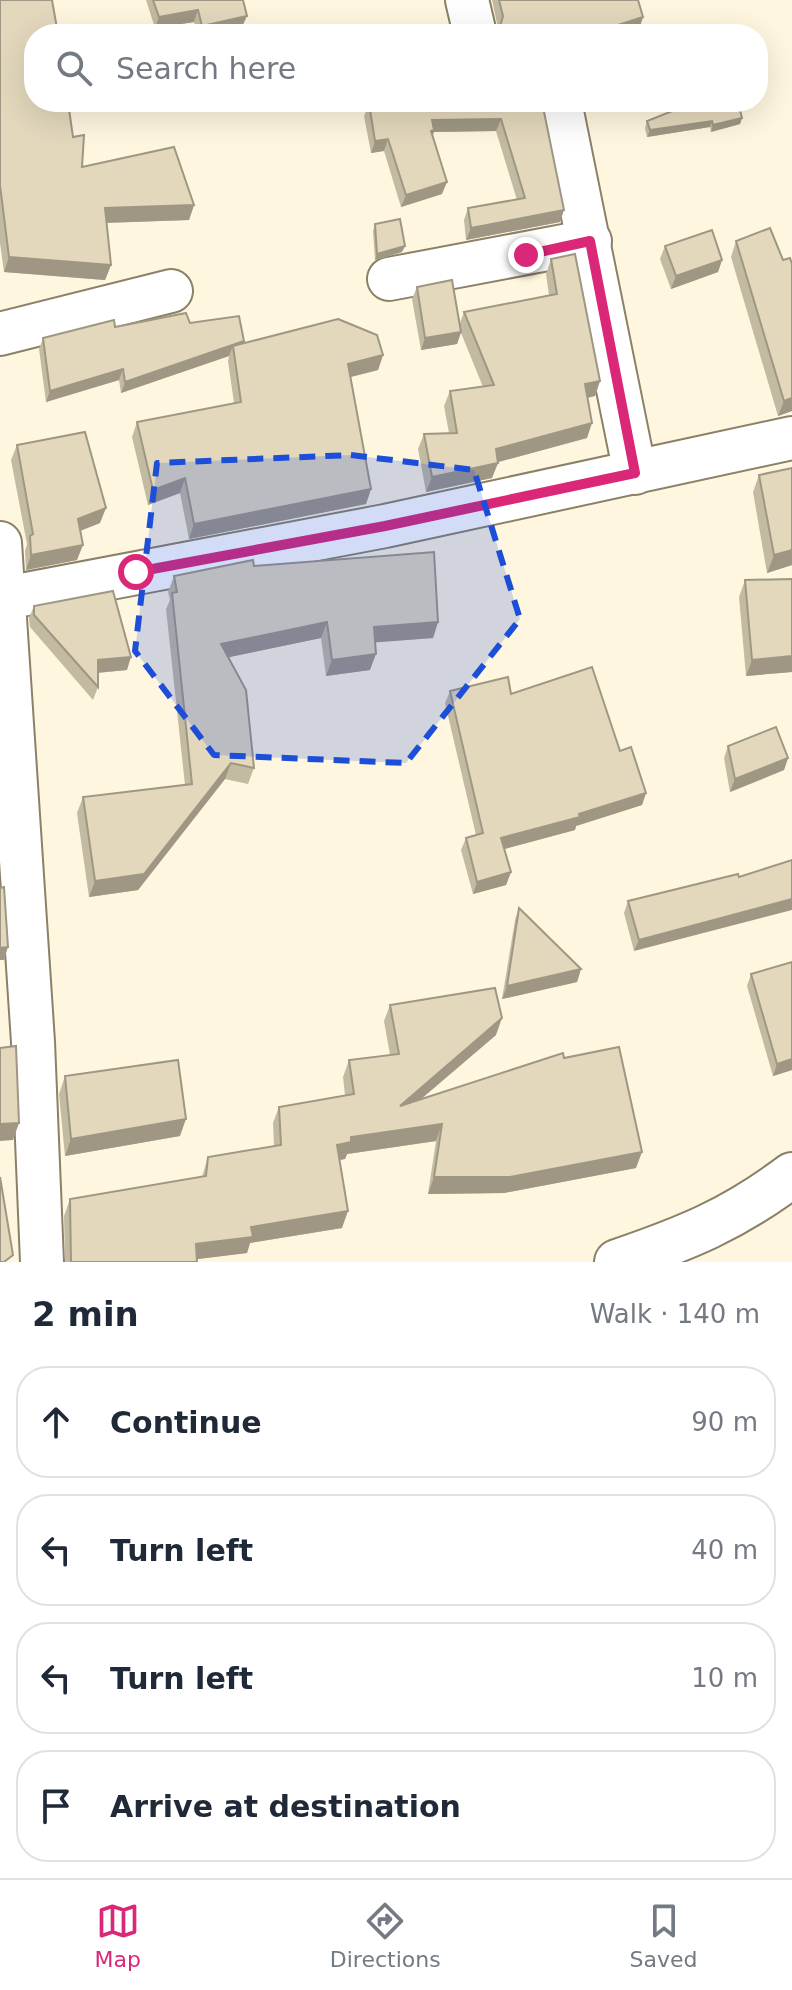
<!DOCTYPE html>
<html lang="en">
<head>
<meta charset="utf-8">
<style>
  :root { --surface:#fff; --page:#f6f6f7; --text:#1f2937; --muted:#747a83; --line:#e0e1e3; --accent:#db2777 }
  body { margin:0; font-family:"DejaVu Sans",sans-serif; background:var(--page); color:var(--text) }
  .stop { position:absolute; width:24px; height:24px; margin:-18px; border:6px solid #db2777; border-radius:50%; background:#fff }
  .stop.end { background:#db2777; border-color:#fff; box-shadow:0 2px 8px #0008 }
  .list { margin:0; padding:0; list-style:none }
  h2 { display:flex; justify-content:space-between; align-items:center; height:104px; margin:0; padding:0 32px; font-size:34px }
  h2 small { font-size:26px; font-weight:400; color:var(--muted) }
  .list li { display:grid; grid-template-columns:52px 1fr auto; gap:24px; align-items:center; box-sizing:border-box; height:112px; margin:0 16px 16px; padding:0 16px; border:2px solid var(--line); border-radius:32px }
  .list b { display:block; font-size:30px; white-space:nowrap }
  .list em { font-size:26px; font-style:normal; color:var(--muted) }
  .icon { flex:none; width:44px; height:44px; fill:none; stroke:currentColor; stroke-width:2; stroke-linecap:round; stroke-linejoin:round }
  .map { position:relative; flex:none; width:792px; height:1262px; overflow:hidden }
  .search { position:absolute; background:var(--surface); box-shadow:0 8px 32px #0002; left:24px; right:24px; top:24px; height:88px; display:flex; align-items:center; gap:20px; box-sizing:border-box; padding:0 28px; border-radius:32px; color:var(--muted); font-size:30px }
  .sheet { height:616px; background:var(--surface) }
  nav { display:flex; justify-content:space-around; align-items:center; box-sizing:border-box; height:112px; border-top:2px solid var(--line); background:var(--surface); font-size:22px; color:var(--muted) }
  nav a { display:grid; justify-items:center; gap:4px }
  nav .on { color:var(--accent) }
  .map>svg:first-child { display:block }
  .lines { fill:none; stroke-linecap:round; stroke-linejoin:round }
  .minor-casing { stroke:#8b8167; stroke-width:46 }
  .trunk-casing { stroke:#8b8167; stroke-width:48 }
  .minor { stroke:#fff; stroke-width:42 }
  .trunk { stroke:#fff; stroke-width:44 }
  .wall { fill:#c3baa2 }
  .shaded-wall { fill:#9f9784 }
  .building { fill:#e3d8bc; stroke:#9f9784; stroke-width:2 }
  .route { stroke:#db2777; stroke-width:10 }
  .marked { fill:#1d4ed8; fill-opacity:0.2; stroke:#1d4ed8; stroke-width:6; stroke-dasharray:16 10; stroke-linejoin:round }
</style>
</head>
<body>
<div class="map">
<svg width="792" height="1262" viewBox="0 0 792 1262">
  <rect width="100%" height="100%" fill="#fef6df"/>
  <g class="lines">
    <g class="minor-casing">
      <g id="minor">
        <path d="M467,0L475,34"/>
        <path d="M560,102L635,473"/>
        <path d="M389,279L590,241"/>
        <path d="M0,334L171,291"/>
        <path d="M0,543L33,1042L42,1262"/>
        <path d="M0,599L385,526L792,438"/>
      </g>
    </g>
    <g class="trunk-casing">
      <path id="trunk" d="M617,1262C687,1238 732,1220 792,1175"/>
    </g>
    <use href="#minor" class="minor"/>
    <use href="#trunk" class="trunk"/>
  </g>
  <g class="wall">
    <path d="M0,0L73,137L82,167L194,205L189,220L107,223L111,265L105,280L4,272L0,243Z"/>
    <path d="M146,0H243L242,27L212,34H197L194,22L155,28Z"/>
    <path d="M492,0H638L643,17L639,29L624,34H497L498,28Z"/>
    <path d="M542,102L560,222L466,240L464,220L468,208L517,200L496,131L434,132L432,136L442,194L401,207L384,151L371,153L364,116L369,104Z"/>
    <path d="M742,118L740,124L711,132L710,127L647,137L645,128L647,121Z"/>
    <path d="M375,224L402,252L375,260L373,231Z"/>
    <path d="M736,241L783,260L792,411L778,416L731,257Z"/>
    <path d="M665,246L722,260L718,272L671,289L660,259Z"/>
    <path d="M551,259L600,381L595,396L588,398L587,438L498,462L492,478L426,492L418,449L424,434L449,433L444,406L450,391L483,387L461,333L457,344L421,350L412,299L417,287L460,323L464,312L549,295L546,274Z"/>
    <path d="M190,323L244,341V343L383,355L378,370L350,377L371,489L366,504L189,539L180,493L148,505L132,437L137,422L234,403L228,361L229,356L121,393L119,380L46,402L39,349L43,338L115,327Z"/>
    <path d="M17,445L100,523L80,531L77,560L26,570L25,551L27,544L11,460Z"/>
    <path d="M792,468V565L767,573L753,492L759,475Z"/>
    <path d="M254,566L438,622L433,638L375,642L370,670L326,676L321,638L229,657L254,768L248,784L225,779L138,890L89,897L77,813L83,797L185,785L166,609L170,600L168,592L174,576Z"/>
    <path d="M792,579V672L746,676L739,597L745,580Z"/>
    <path d="M34,606L127,670L98,673V687L93,700L30,627L29,618Z"/>
    <path d="M450,691L511,694L620,751L646,793L642,805L576,826L575,830L504,849L511,872L506,885L473,894L461,850L466,838L476,835L445,703Z"/>
    <path d="M728,746L788,758L784,770L730,792L724,758Z"/>
    <path d="M738,874L634,951L624,913L628,901Z"/>
    <path d="M519,908L581,969L577,982L502,999L515,920Z"/>
    <path d="M792,962V1070L773,1076L747,986L751,974Z"/>
    <path d="M390,1005L496,1035L421,1099L564,1058L636,1168L504,1193L428,1194L436,1141L347,1154L345,1159L340,1160L342,1228L250,1243L247,1253L197,1259V1262H65L64,1216L70,1199L202,1177L208,1157L274,1146L273,1123L279,1107L345,1095L343,1077L349,1060L390,1055L384,1021Z"/>
    <path d="M65,1076L180,1136L65,1156L59,1094Z"/>
  </g>
  <g class="shaded-wall">
    <path d="M198,10L194,22L155,28L159,17Z"/>
    <path d="M247,16L242,27L212,34H199L202,26Z"/>
    <path d="M643,17L639,29L624,34H590Z"/>
    <path d="M742,118L740,124L711,132L713,125Z"/>
    <path d="M501,119L496,131L434,132L430,143L432,120Z"/>
    <path d="M712,121L710,127L647,137L650,130Z"/>
    <path d="M388,139L384,151L371,153L375,141Z"/>
    <path d="M447,182L442,194L401,207L406,195Z"/>
    <path d="M194,205L189,220L100,223L105,208Z"/>
    <path d="M564,210L560,222L466,240L471,228Z"/>
    <path d="M405,246L402,252L375,260L377,254Z"/>
    <path d="M9,257L111,265L105,280L4,272Z"/>
    <path d="M722,260L718,272L671,289L676,276Z"/>
    <path d="M461,332L457,344L421,350L425,338Z"/>
    <path d="M244,341L240,352L233,346L229,356L121,393L125,382Z"/>
    <path d="M383,355L378,370L343,379L348,364Z"/>
    <path d="M123,369L119,380L46,402L50,391Z"/>
    <path d="M600,381L595,396L580,399L585,384Z"/>
    <path d="M792,398V411L778,416L784,401Z"/>
    <path d="M592,423L587,438L491,464L496,449Z"/>
    <path d="M498,463L492,478L426,492L432,477Z"/>
    <path d="M185,478L180,493L148,505L153,490Z"/>
    <path d="M371,489L366,504L189,539L194,524Z"/>
    <path d="M106,508L100,523L72,534L78,519Z"/>
    <path d="M83,545L77,560L26,570L31,555Z"/>
    <path d="M792,550V565L767,573L774,555Z"/>
    <path d="M327,622L321,638L216,660L221,644Z"/>
    <path d="M438,622L433,638L368,643L374,627Z"/>
    <path d="M376,654L370,670L326,676L332,660Z"/>
    <path d="M792,656V672L746,676L752,660Z"/>
    <path d="M131,657L127,670L94,673L98,660Z"/>
    <path d="M788,758L784,770L730,792L735,779Z"/>
    <path d="M231,763L225,779L138,890L89,897L95,881Z"/>
    <path d="M646,793L642,805L576,826L575,830L497,851L501,838Z"/>
    <path d="M511,872L506,885L473,894L477,882Z"/>
    <path d="M792,899V910L634,951L639,940Z"/>
    <path d="M8,947L4,960H0V948Z"/>
    <path d="M581,969L577,982L502,999L507,986Z"/>
    <path d="M502,1018L496,1035L394,1122L400,1106Z"/>
    <path d="M792,1059V1070L773,1076L777,1064Z"/>
    <path d="M186,1119L180,1136L65,1156L71,1139Z"/>
    <path d="M19,1123L13,1140L0,1141V1124Z"/>
    <path d="M442,1124L436,1141L347,1154L345,1159L331,1161L337,1145L351,1137Z"/>
    <path d="M642,1152L636,1168L504,1193L428,1194L434,1177Z"/>
    <path d="M348,1211L342,1228L250,1243L247,1253L190,1260L196,1244L251,1227Z"/>
  </g>
  <g class="building">
    <path d="M0,0H52L58,34H34V102H68L73,137L84,135L82,167L174,147L194,205L105,208L111,265L9,257L0,185Z"/>
    <path d="M153,0H243L247,16L202,26L198,10L159,17Z"/>
    <path d="M499,0H638L643,17L590,34H498L503,16Z"/>
    <path d="M379,102H542L564,210L471,228L468,208L525,198L501,119L432,120L434,130L431,131L447,182L406,195L388,139L375,141L369,104Z"/>
    <path d="M695,102H738L742,118L713,125L712,121L650,130L647,121Z"/>
    <path d="M400,219L405,246L377,254L375,224Z"/>
    <path d="M770,228L783,260L790,258L792,264V398L784,401L736,241Z"/>
    <path d="M712,230L722,260L676,276L665,246Z"/>
    <path d="M575,254L600,381L585,384L592,423L496,449L498,463L432,477L424,434L457,433L450,391L494,385L464,312L557,294L551,259Z"/>
    <path d="M452,280L461,332L425,338L417,287Z"/>
    <path d="M186,313L190,323L239,316L244,341L125,382L123,369L50,391L43,338L114,320L115,327Z"/>
    <path d="M338,319L377,335L383,355L348,364L371,489L194,524L185,478L153,490L137,422L241,402L233,346Z"/>
    <path d="M85,432L106,508L78,519L83,545L31,555L30,536L33,534L17,445Z"/>
    <path d="M792,468V550L774,555L759,475Z"/>
    <path d="M434,552L438,622L374,627L376,654L332,660L327,622L221,644L246,690L254,768L231,763L144,874L95,881L83,797L192,784L172,593L177,592L174,576L253,560L254,566Z"/>
    <path d="M792,579V656L752,660L745,580Z"/>
    <path d="M113,591L131,657L98,660V687L34,615V606Z"/>
    <path d="M592,667L620,751L631,747L646,793L579,814L580,817L501,838L511,872L477,882L466,838L483,833L450,691L508,677L511,694Z"/>
    <path d="M776,727L788,758L735,779L728,746Z"/>
    <path d="M792,860V899L639,940L628,901L738,874L739,877Z"/>
    <path d="M4,887L8,947L0,948V888Z"/>
    <path d="M519,908L581,969L507,986Z"/>
    <path d="M792,962V1059L777,1064L751,974Z"/>
    <path d="M495,988L502,1018L400,1106L563,1053L564,1058L619,1047L642,1152L510,1177H434L442,1124L351,1137V1142L337,1145L348,1211L251,1227L253,1237L196,1244L197,1262H71L70,1199L206,1176L208,1157L281,1145L279,1107L354,1094L349,1060L399,1054L390,1005Z"/>
    <path d="M16,1046L19,1123L0,1124V1048Z"/>
    <path d="M178,1060L186,1119L71,1139L65,1076Z"/>
    <path d="M0,1177L13,1255L4,1262H0Z"/>
  </g>
  <g class="lines">
    <path class="route" d="M136,572L385,526L635,473L590,241L526,255"/>
  </g>
  <path class="marked" d="M351,455L474,470L520,619L406,763L214,755L135,651L157,463Z"/>
</svg>
<div class="stop" style="left:136px;top:572px"></div>
<div class="stop end" style="left:526px;top:255px"></div>
<div class="search"><svg class="icon" aria-label="search" viewBox="0 0 24 24"><circle cx="10" cy="10" r="6"/><path d="M15 15l6 6"/></svg>Search here</div>
</div>
<section class="sheet">
<h2>2 min<small>Walk · 140 m</small></h2>
<ul class="list">
<li><svg class="icon" aria-label="ahead" viewBox="0 0 24 24"><path d="M12 20V5M6 11l6-6 6 6"/></svg><div><b>Continue</b></div><em>90 m</em></li>
<li><svg class="icon" aria-label="left" viewBox="0 0 24 24"><path d="M17 20v-9H6M10 6l-5 5 5 5"/></svg><div><b>Turn left</b></div><em>40 m</em></li>
<li><svg class="icon" aria-label="left" viewBox="0 0 24 24"><path d="M17 20v-9H6M10 6l-5 5 5 5"/></svg><div><b>Turn left</b></div><em>10 m</em></li>
<li><svg class="icon" aria-label="arrive" viewBox="0 0 24 24"><path d="M6 21V4h12l-3 4 3 4H6"/></svg><div><b>Arrive at destination</b></div></li>
</ul>
</section>
<nav>
<a class="on"><svg class="icon" aria-label="map" viewBox="0 0 24 24"><path d="M3 6l6-2 6 2 6-2v14l-6 2-6-2-6 2zM9 4v14M15 6v14"/></svg>Map</a>
<a><svg class="icon" aria-label="directions" viewBox="0 0 24 24"><path d="M12 3l9 9-9 9-9-9zM9 14v-3h6M13 9l2 2-2 2"/></svg>Directions</a>
<a><svg class="icon" aria-label="saved" viewBox="0 0 24 24"><path d="M7 4h10v16l-5-4-5 4z"/></svg>Saved</a>
</nav>
</body>
</html>
